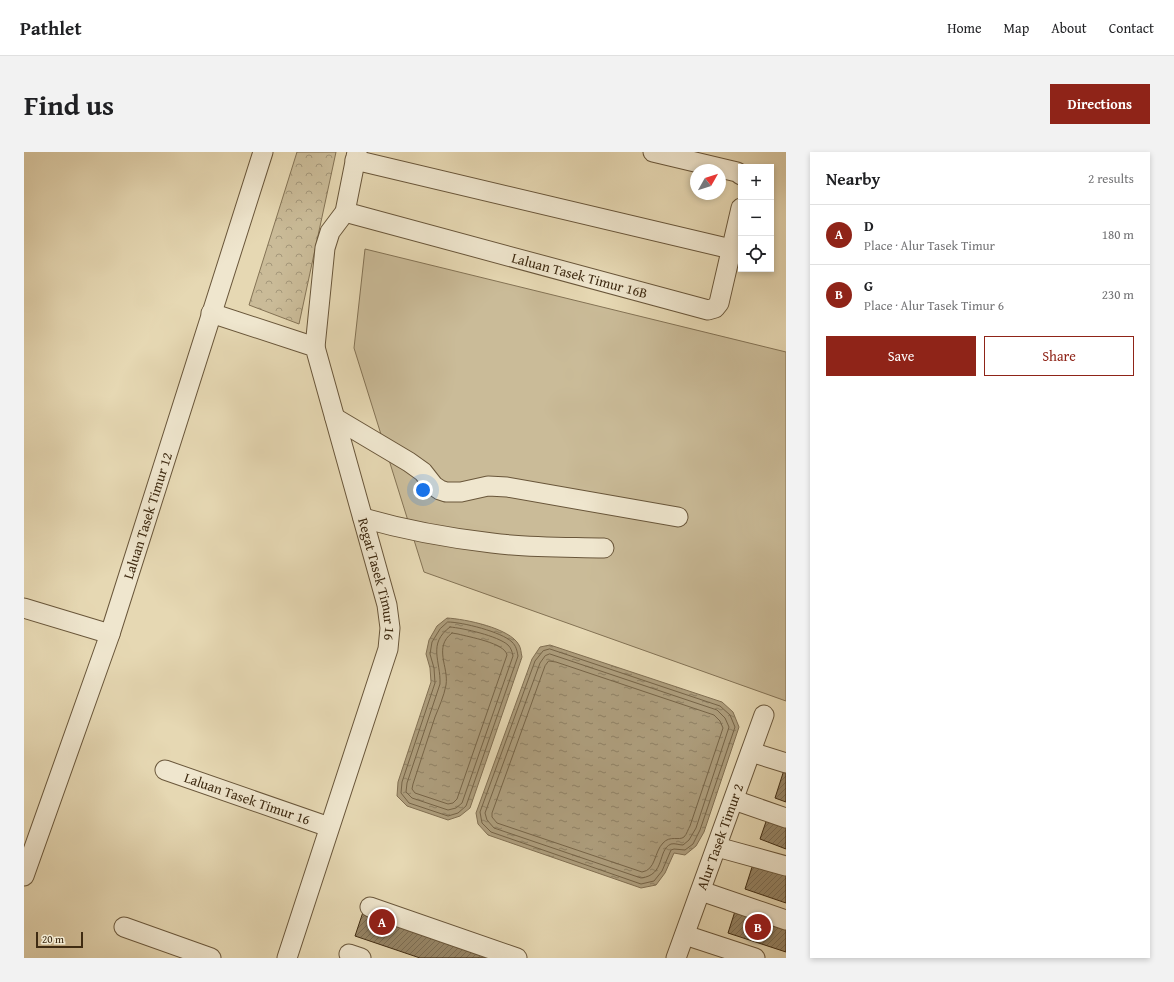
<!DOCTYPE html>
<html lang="en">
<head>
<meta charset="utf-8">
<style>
  :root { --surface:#fff; --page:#f2f2f2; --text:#202124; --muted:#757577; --line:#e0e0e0; --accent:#8f2418 }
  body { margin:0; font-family:"Gentium Book Plus",serif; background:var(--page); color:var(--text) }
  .controls { position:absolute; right:12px; top:12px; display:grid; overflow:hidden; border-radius:0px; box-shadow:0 2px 6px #0003 }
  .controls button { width:36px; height:36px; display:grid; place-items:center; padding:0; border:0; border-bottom:1px solid var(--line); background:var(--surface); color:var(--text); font:20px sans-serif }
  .compass { position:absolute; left:666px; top:12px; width:36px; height:36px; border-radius:50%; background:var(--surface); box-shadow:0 2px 6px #0003; rotate:51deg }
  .scale { position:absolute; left:12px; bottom:10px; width:47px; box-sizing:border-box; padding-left:4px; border:2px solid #3f2b12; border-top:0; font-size:11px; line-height:14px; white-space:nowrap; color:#3f2b12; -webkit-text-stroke:3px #efe6ce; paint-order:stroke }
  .you { position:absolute; left:399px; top:338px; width:14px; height:14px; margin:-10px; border:3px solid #fff; border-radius:50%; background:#1a73e8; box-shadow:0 0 0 6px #1a73e833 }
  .badge { display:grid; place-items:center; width:26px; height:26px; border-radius:50%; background:var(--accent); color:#fff; font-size:13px; font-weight:700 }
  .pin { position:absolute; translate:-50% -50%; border:2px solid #fff; box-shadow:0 1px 4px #0006 }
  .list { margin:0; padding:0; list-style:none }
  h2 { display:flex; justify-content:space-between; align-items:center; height:52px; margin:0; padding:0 16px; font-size:17px }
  h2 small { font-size:13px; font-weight:400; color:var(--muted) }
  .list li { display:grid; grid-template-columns:26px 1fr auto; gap:12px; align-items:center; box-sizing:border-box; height:60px; padding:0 16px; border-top:1px solid var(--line) }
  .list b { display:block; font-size:15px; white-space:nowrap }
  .list p { margin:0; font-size:13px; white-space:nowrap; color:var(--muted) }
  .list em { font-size:13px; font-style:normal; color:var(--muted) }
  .actions { display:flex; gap:8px; padding:12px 16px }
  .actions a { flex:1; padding:9px 0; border:1px solid var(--accent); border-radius:0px; text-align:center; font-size:14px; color:var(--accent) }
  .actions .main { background:var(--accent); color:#fff }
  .icon { flex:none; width:22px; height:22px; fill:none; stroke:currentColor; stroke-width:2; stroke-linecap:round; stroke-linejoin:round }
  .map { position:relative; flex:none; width:762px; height:806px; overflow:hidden; border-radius:0px }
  header { display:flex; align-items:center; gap:24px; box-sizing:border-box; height:56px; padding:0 20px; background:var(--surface); border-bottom:1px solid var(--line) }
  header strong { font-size:19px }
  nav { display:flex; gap:22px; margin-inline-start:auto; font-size:14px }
  .intro { display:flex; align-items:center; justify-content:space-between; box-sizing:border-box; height:96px; padding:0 24px }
  h1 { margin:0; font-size:28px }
  .button { padding:10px 18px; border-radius:0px; background:var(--accent); color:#fff; font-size:14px; font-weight:700 }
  main { display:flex; gap:24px; padding:0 24px }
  aside { flex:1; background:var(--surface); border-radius:0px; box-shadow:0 2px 6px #0003 }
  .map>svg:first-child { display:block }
  .green { fill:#cabb98; stroke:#847355 }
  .park { fill:url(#park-crowns); stroke:#847355 }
  .water { fill:url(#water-ripples); stroke:#816f52 }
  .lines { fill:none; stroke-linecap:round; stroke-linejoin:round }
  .shore { stroke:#766447; stroke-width:1 }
  .building { fill:url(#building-hatch); stroke:#3f2b12 }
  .street-casing { stroke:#69563a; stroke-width:21 }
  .street { stroke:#efe6ce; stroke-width:19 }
  .labels { text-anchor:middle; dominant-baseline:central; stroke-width:3; stroke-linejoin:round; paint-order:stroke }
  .street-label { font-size:14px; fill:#3f2b12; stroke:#efe6ce }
</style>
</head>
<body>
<header>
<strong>Pathlet</strong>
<nav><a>Home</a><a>Map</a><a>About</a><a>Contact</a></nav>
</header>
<div class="intro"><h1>Find us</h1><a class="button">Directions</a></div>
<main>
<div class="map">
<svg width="762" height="806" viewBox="0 0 762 806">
  <defs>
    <pattern id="park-crowns" width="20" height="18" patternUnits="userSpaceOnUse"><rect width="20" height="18" fill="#cabb98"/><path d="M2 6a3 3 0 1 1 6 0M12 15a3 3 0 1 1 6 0" fill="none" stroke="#a5987b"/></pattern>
    <pattern id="water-ripples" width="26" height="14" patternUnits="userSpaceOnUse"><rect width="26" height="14" fill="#ad9d7c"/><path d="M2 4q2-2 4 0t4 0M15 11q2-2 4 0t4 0" fill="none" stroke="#8e8064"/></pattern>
    <pattern id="building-hatch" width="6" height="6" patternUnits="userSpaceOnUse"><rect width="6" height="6" fill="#968566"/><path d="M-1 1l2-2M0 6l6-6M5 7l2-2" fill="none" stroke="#7c6d53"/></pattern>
  </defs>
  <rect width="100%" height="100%" fill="#e6d8b3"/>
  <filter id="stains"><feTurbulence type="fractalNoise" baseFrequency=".005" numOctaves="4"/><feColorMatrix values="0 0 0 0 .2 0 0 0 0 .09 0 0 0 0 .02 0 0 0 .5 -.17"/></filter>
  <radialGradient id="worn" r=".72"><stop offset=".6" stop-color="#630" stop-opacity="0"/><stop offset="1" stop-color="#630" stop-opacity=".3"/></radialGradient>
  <path class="green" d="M341,97L762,200V549L400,420L330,196Z"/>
  <path class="park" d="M273,0H312L275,172L225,153Z"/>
  <g class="water">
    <path d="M423,466C441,467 486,476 495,493C497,496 497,501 498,505L446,656L436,664L424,668L383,654L373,644L374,630L407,530L406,516L402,502L405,488L413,474Z"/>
    <path d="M526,493L698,550L709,560L715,575L680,680L672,694L661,703L650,701L641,721L632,733L617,736L464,683L454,672L452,661L508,507L516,495Z"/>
  </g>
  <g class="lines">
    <g class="shore">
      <path d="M424,470C438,470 478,480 488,490C492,494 493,498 494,504L442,654L434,661L424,664L385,651L377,641L378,630L411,531L410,516L406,502L408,490L416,477Z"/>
      <path d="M426,475C439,476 474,484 484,493C487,496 488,499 489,504L438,651L432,656L424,658L388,646L382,640L383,631L416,532C417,509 403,492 426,475Z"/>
      <path d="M428,481L434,482C445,485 481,491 483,503L433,647L429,651L424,652L391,641L388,637L389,632C396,610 404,587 411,565C415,555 420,544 422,533C425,515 409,495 428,481Z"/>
      <path d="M526,497L696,554L706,563L711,575L676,678L669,692L661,698L650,697L647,698L638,719L630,729L617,732L467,680L458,671L456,660L511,509L519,499Z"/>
      <path d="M526,502L693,558L701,566L705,575L672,676L665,688L659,693C655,693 651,691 647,692C633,698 642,723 617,726L470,676L463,668L461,661L516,511L521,504Z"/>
      <path d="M525,509L532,510L690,563L696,569L699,576L666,674C664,677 663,682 660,685C655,689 646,683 639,691C630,700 632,718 618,720L473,671L468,665V661L521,514Z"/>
    </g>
  </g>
  <g class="building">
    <path d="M760,618H762V650L751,646Z"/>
    <path d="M745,661L762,667V697L736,687Z"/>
    <path d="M730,709L762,720V751L721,737Z"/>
    <path d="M713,753L762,769V800L704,781Z"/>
    <path d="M340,757L467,806H396L331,784Z"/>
  </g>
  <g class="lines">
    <g class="street-casing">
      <g id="street">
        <path d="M629,0L713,20L717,23"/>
        <path d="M331,8L707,97"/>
        <path id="s1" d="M321,60L684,158L691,156L695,151L717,56"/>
        <path id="s2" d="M187,161L291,195L363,453L366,476L364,497L263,806"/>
        <path d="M291,195L301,96L306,80L321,60L333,0"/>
        <path d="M311,266L385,310L399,320L410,334L416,338L422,340H437L464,334L483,335L654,365"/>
        <path d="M339,366C381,378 424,386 468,391C505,396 543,395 580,396"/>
        <path d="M0,456L86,482"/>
        <path d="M727,600L762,611"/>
        <path id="s3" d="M141,618L305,675"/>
        <path d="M710,648L762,666"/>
        <path d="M693,695L762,714"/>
        <path id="s4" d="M0,724L86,482L239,0"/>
        <path d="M677,739L762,768"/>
        <path d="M346,755L493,806"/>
        <path d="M100,775L187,806"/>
        <path d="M661,783L731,806"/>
        <path d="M325,802L337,806"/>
        <path id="s5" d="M652,806L740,563"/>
      </g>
    </g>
    <use href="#street" class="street"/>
  </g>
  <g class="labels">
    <g class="street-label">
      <text stroke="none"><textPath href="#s1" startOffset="243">Laluan Tasek Timur 16B</textPath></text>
      <text stroke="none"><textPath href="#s4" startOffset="381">Laluan Tasek Timur 12</textPath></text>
      <text stroke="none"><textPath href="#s2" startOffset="350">Regat Tasek Timur 16</textPath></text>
      <text stroke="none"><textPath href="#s3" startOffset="87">Laluan Tasek Timur 16</textPath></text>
      <text stroke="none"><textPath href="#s5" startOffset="129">Alur Tasek Timur 2</textPath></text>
    </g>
  </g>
  <rect width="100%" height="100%" filter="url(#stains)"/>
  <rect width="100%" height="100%" fill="url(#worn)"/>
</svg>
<div class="controls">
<button>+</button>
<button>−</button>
<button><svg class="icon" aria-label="locate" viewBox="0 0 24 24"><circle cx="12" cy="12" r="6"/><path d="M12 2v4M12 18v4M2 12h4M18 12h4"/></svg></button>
</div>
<svg class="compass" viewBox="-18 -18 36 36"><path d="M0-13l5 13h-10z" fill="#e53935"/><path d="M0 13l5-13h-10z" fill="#757577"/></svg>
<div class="scale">20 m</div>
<div class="you"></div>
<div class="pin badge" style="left:358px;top:770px">A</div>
<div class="pin badge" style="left:734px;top:775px">B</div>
</div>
<aside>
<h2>Nearby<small>2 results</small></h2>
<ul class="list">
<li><span class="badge">A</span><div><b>D</b><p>Place · Alur Tasek Timur</p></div><em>180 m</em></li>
<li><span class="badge">B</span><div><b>G</b><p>Place · Alur Tasek Timur 6</p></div><em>230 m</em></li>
</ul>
<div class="actions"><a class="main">Save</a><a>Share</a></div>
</aside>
</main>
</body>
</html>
